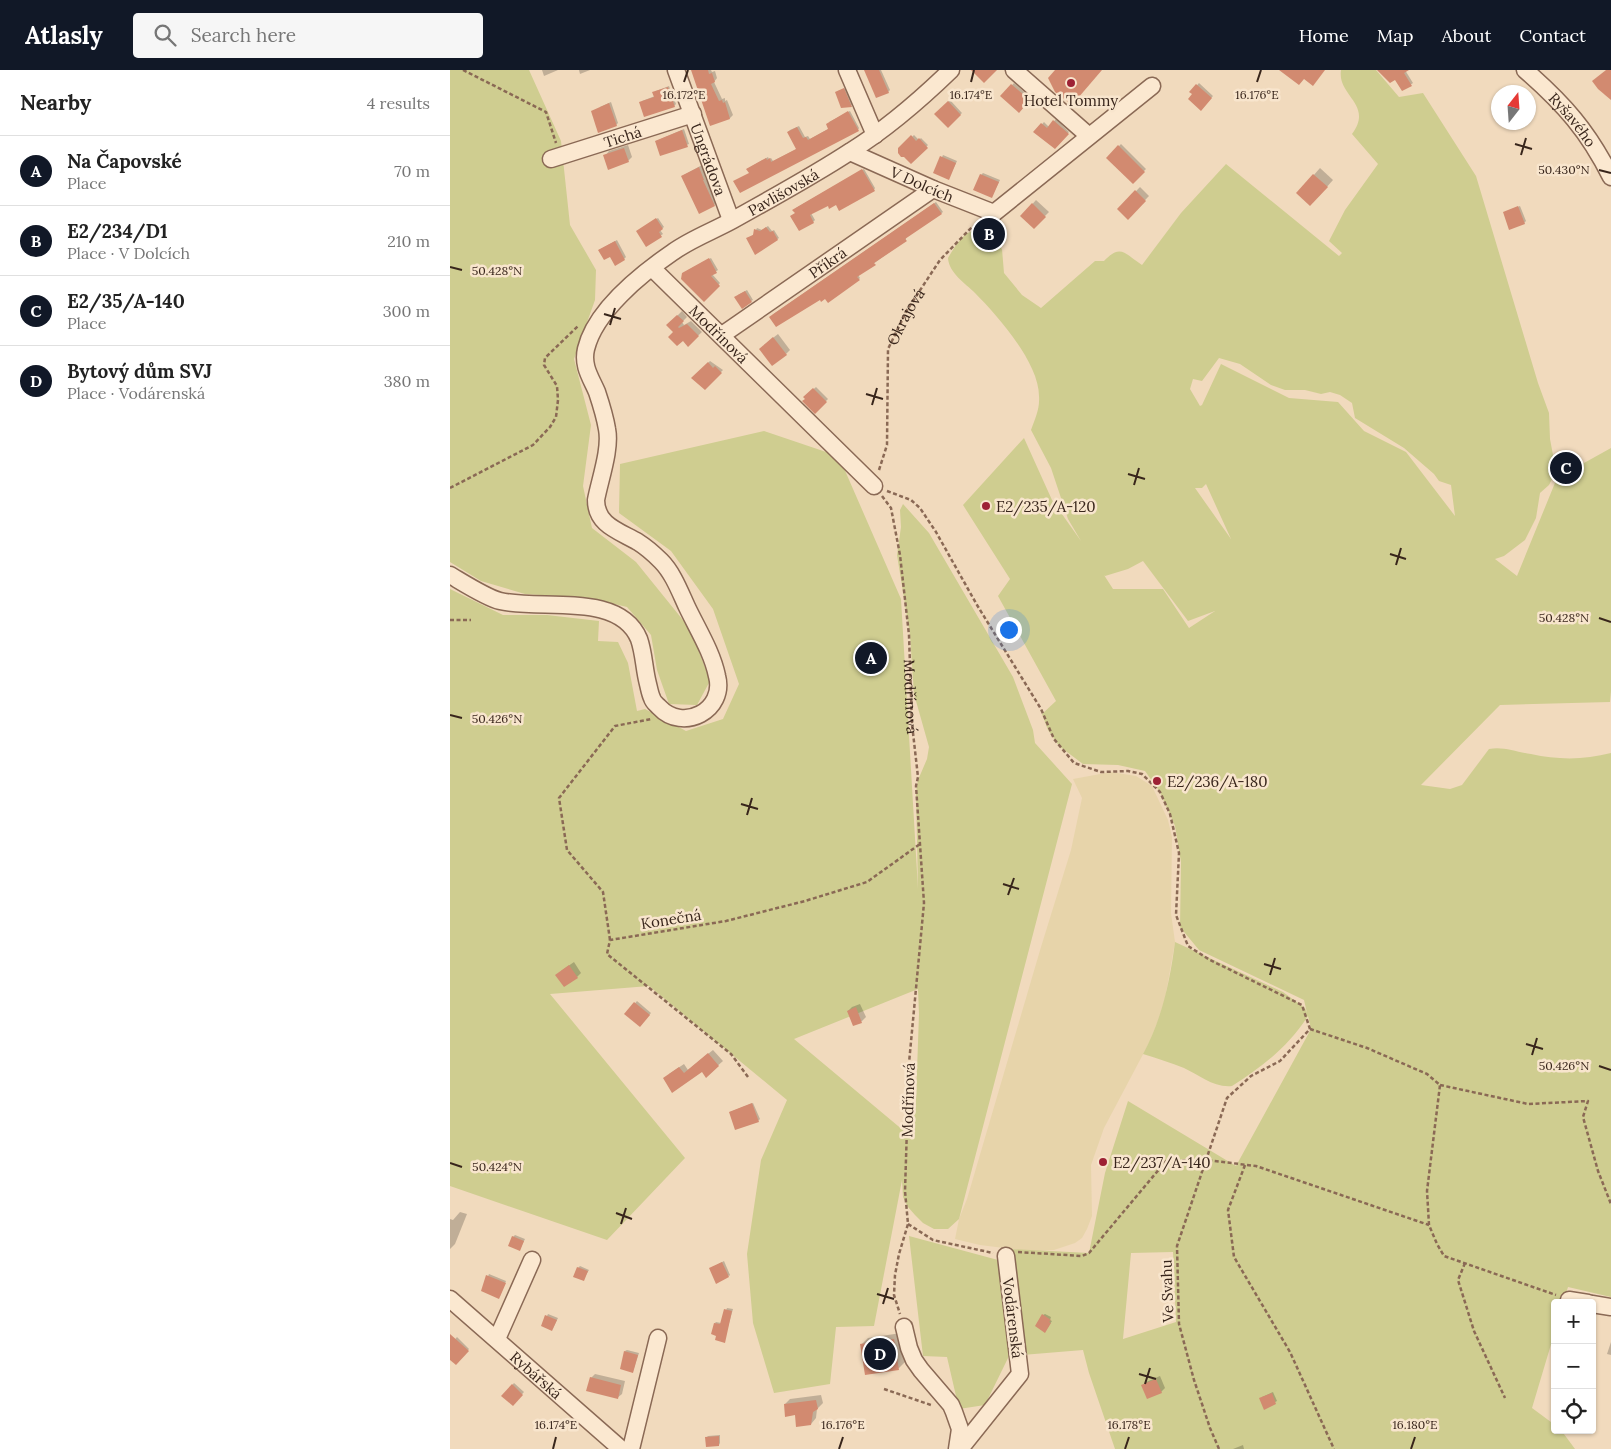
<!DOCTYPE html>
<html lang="en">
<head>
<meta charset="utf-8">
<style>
  :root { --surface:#fff; --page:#f6f6f6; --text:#222; --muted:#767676; --line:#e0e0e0; --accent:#111827 }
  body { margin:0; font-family:Lora,serif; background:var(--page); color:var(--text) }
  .controls { position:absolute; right:15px; bottom:15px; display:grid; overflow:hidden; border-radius:5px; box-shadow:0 1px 4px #0004 }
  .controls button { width:45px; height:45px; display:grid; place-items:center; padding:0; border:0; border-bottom:1px solid var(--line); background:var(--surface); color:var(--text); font:25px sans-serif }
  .compass { position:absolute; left:1041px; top:15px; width:45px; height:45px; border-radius:50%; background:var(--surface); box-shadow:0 1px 4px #0004; rotate:17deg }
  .you { position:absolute; left:558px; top:559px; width:18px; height:18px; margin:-12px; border:4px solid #fff; border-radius:50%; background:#1a73e8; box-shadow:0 0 0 8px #1a73e833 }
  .badge { display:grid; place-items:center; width:32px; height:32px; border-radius:50%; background:var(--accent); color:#fff; font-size:16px; font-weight:700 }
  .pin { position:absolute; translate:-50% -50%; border:2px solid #fff; box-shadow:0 1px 5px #0006 }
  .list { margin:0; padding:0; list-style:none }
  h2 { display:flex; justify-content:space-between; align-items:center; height:65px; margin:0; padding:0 20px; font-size:21px }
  h2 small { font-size:16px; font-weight:400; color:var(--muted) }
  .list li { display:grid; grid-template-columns:32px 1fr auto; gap:15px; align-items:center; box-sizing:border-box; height:70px; padding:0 20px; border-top:1px solid var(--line) }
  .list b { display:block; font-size:19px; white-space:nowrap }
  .list p { margin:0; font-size:16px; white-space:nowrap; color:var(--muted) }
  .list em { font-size:16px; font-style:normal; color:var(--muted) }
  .icon { flex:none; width:28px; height:28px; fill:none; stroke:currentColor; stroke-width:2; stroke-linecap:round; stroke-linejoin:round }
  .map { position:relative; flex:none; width:1161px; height:1379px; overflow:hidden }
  header { display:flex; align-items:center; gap:30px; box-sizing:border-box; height:70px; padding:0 25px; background:var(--accent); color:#fff }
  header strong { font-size:24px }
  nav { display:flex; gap:28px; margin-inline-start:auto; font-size:18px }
  .search { width:350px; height:45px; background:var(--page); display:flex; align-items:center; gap:12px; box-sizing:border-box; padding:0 18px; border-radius:5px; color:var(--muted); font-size:19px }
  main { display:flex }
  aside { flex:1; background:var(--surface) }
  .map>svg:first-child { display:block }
  .farmland { fill:#e7d4aa }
  .green { fill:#cfcd90; fill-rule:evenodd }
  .shadow { fill:#0003 }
  .building { fill:#d28a70 }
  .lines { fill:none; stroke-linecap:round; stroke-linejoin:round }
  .minor-casing { stroke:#8a6955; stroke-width:19 }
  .path { stroke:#8a6955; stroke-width:2.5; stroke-dasharray:4 2.5; stroke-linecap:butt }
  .minor { stroke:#fbe8d0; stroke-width:16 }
  .ticks { fill:none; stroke:#38251b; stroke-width:2 }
  .poi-dot { fill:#9d2134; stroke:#f8e5cd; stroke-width:2 }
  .labels { text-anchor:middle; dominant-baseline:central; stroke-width:5; stroke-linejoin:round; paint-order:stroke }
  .poi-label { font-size:15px; fill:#38251b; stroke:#f8e5cd; text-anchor:start }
  .street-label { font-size:15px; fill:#38251b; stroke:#f8e5cd }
  .ticks-label { font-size:12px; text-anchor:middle; fill:#38251b; stroke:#f8e5cd; stroke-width:5; stroke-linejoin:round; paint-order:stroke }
</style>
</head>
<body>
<header>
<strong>Atlasly</strong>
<div class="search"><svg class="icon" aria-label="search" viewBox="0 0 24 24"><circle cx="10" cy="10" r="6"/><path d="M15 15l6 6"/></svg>Search here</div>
<nav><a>Home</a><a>Map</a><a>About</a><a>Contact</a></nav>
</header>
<main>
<aside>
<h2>Nearby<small>4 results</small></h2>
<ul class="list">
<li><span class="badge">A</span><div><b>Na Čapovské</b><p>Place</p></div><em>70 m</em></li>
<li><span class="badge">B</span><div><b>E2/234/D1</b><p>Place · V Dolcích</p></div><em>210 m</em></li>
<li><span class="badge">C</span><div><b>E2/35/A-140</b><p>Place</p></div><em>300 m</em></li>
<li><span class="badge">D</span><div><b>Bytový dům SVJ</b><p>Place · Vodárenská</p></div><em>380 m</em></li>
</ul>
</aside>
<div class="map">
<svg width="1161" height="1379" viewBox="0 0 1161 1379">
  <rect width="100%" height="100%" fill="#f1dabd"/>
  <path class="farmland" d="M661,702L686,706L702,716L718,750L722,767L721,843L725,872L715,929L708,951L699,973L654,1058L641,1095L642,1146L637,1159L632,1168L625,1173L604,1180L579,1181L530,1175L505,1169L509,1149L517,1129L591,877L621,780L632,728L623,709Z"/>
  <g class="green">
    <path d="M0,0H79L111,71L120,155L146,200L145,230L124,289L141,355L133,416L142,458L186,492L241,560L260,611L247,635L219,634L207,600L201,565L177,537L139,528L75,524L31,511L0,492Z"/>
    <path d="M891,0H926L949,27L973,23L1026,106L1088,313L1099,343L1100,369L1106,401L1099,415L1090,423L1086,448L1075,470L1054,486L1045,489L1067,506L1107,408L1161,378V621L1160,632L1050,635L971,715L1000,719L1012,715L1039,679C1053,676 1066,682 1081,684C1108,690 1134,690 1161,683V1227L1118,1217L1113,1233H1105V1261L1082,1338L1105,1355V1360H1111L1125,1379H665L639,1303L633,1280L559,1286L535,1335L509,1339L497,1287L473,1286L459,1166L548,1190L560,1179L639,1183L655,1103L678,1031L786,1096L861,959L858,946C837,978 813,996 782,1016C764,1018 749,1005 734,998C721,993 707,988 693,984C712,949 720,911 725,872L833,922L855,938L857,943L854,930L749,880L730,857L731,792L725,756L710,722L695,701L668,695L633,694L609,676L598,660L592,644L606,631L548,526L560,509L513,435L574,368L602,430L631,471L618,449L601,398L581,360C585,349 590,339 589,326C589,293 548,246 525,223C515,213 499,203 498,188C504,178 515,158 528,161L552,179L554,203L572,225L591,238L645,191H654C671,173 675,184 692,195L731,143L776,94L889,186L892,183L879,171L895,140L928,94L902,64C924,34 887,26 891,0ZM769,288L790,294L821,315L835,320H855L871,324L880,322L890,325L902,333L905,348L954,378L984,404L989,411L1001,415L1005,446L956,382L914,361L888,332L839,328L771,294L752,335L750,336L740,319L743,309L752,311ZM756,414L781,469L745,418H752ZM693,491L738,551L765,541L739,558L713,519H663L654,505L655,506L678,499ZM723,1182L726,1252L673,1269L681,1183Z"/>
    <path d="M314,361L382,384L393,396L451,529L468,819L466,722L468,710L477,689L479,677L464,624L460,565L447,485L451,457L450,440L453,434L479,463L563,607L583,660L585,673L622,714L509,1149L498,1159H484L473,1153L465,1145L458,1137L453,1127L452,1110L424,1256L386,1257L380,1314L324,1323L303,1253L297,1184L311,1090L337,1030L199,916L100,924L235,1088L157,1170L0,1116V519L53,545H97L149,551L148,571L168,572L178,593L187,641L195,639L236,661L273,649L289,614L263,539L221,481L169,443L170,394ZM468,919L469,944L466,1030L460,1066L344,969Z"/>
  </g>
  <g class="shadow">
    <path d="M92,0H108L94,6Z"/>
    <path d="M129,0H140L130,4Z"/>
    <path d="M244,0H261L262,2L265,1L267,8L264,12L272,29L275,28V31L277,30L283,45L280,48L261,54Z"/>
    <path d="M415,0H431L440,20L438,22Z"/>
    <path d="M931,0H955L963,13L953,20L945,8Z"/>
    <path d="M564,13L581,28L569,41L552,26Z"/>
    <path d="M749,13L763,26L751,39L744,24L741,22Z"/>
    <path d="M219,16L226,34L224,36L192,31L205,26L206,21Z"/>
    <path d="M396,18L403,34L401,36L388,21Z"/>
    <path d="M500,30L512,43L498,56L486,44Z"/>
    <path d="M161,32L168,53L166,55L150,37Z"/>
    <path d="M400,41L409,58L408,60L300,103L297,99L318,87L319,89L321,88L323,91L347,79L338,62L340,60L349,56L355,67L358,66L360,69L380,58L379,52Z"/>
    <path d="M606,49L619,62L605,78L585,62L594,52L599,57Z"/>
    <path d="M234,59L239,74L211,84L206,71Z"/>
    <path d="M464,65L469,70L471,68L478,75L461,92L449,79Z"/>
    <path d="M671,74L696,99L683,112L658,88Z"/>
    <path d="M178,75L182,87L178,91L155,86L159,81Z"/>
    <path d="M493,85L507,91L500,106L485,102Z"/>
    <path d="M252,95L256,106L255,107L267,133L264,135L232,106Z"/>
    <path d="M870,98L883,110L867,128L848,123Z"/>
    <path d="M414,99L425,118L424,120L386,134L378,135L361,143L365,150L363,152L346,143V138Z"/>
    <path d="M533,103L550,110L542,126L531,105Z"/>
    <path d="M690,117L699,126L678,148L669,139Z"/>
    <path d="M586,130L599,142L584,157L572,146Z"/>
    <path d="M486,132L493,142L456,167V170L408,205L410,208L409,209L375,228L322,245Z"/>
    <path d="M1070,136L1076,151L1074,153L1055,142Z"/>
    <path d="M208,148L214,157L210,160L213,164L196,175L189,160Z"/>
    <path d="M318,156L322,161L324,160L329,168L306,183L300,167L304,164L307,158L312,160Z"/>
    <path d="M167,170L176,187L174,189L149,180Z"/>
    <path d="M261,188L268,200L262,204L270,213L254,230L235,202Z"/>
    <path d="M297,220L303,230L301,231L288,225Z"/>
    <path d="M232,241L237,247L232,252L234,255L241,251L252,262L238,275L218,255Z"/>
    <path d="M328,264L340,280L336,284L314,275Z"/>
    <path d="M260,291L273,300L255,318L243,308Z"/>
    <path d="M366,317L378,329L365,342L355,327Z"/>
    <path d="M124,892L131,903L127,907L111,901Z"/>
    <path d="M187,931L201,943L190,956L176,944Z"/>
    <path d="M410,934L416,947L412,951L404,955L398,941L402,937Z"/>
    <path d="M263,980L273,991L256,1006L252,1000L222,1021L219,1004L234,994L238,1000Z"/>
    <path d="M303,1033L310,1049L308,1051L280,1042Z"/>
    <path d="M10,1142L17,1144L5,1174L0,1179V1149L3,1150Z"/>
    <path d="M65,1165L75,1169L70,1179L63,1167Z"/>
    <path d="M274,1191L280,1205L279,1206L263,1197Z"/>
    <path d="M130,1196L139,1200L133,1210L128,1198Z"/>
    <path d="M39,1204L56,1211L50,1226L32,1220Z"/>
    <path d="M277,1238L283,1239L274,1271L265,1253L266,1252L271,1253Z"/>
    <path d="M98,1244L108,1248L103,1258L97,1246Z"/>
    <path d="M595,1244L601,1247L600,1250L602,1251L596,1260L593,1245Z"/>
    <path d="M451,1263L455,1292L449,1298L416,1304L411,1275L418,1268Z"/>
    <path d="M7,1267L19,1279L6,1294L0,1288V1275Z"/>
    <path d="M1161,1272V1285L1157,1284Z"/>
    <path d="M177,1280L189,1283L183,1301L175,1281Z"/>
    <path d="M145,1304L175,1311L172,1324L167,1328L141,1308Z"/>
    <path d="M710,1306L715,1318L711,1322L692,1316L696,1312Z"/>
    <path d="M64,1313L74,1322L63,1334L53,1326Z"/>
    <path d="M823,1322L827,1331L814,1338L812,1327Z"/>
    <path d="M371,1325L373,1333L367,1339L366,1348L361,1354L335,1334L340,1329Z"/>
    <path d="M270,1365V1373L269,1375L256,1368L258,1366Z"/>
    <path d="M793,1375L794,1379H783Z"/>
  </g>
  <g class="building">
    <path d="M241,0H258L259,4L262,3L265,12L261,14L269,31L272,30L273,33L275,32L280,49L260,56Z"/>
    <path d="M414,0H429L439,23L426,28Z"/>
    <path d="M521,0H547L534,13Z"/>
    <path d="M605,0H652L622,35L605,22L598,8Z"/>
    <path d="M829,0H875L863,16L854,9L849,15Z"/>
    <path d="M927,0H959L954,3L962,16L952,21L945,10L940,13Z"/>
    <path d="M1156,0H1161V30L1148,19L1142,11Z"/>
    <path d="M561,14L580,30L569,43L550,26Z"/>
    <path d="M746,14L762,28L751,41L738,29L742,24L739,22Z"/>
    <path d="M218,17L225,37L194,47L189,32L204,27L202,22Z"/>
    <path d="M394,18L399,30L402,37L391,38L385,22Z"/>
    <path d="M498,31L511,45L498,58L484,44Z"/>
    <path d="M159,33L167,56L148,63L141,41Z"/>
    <path d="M398,41L409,61L290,123L283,111L299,103L296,99L316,88L317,90L320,88L321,92L346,79L337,62L347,57L353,68L356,67L358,70L378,59L376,54Z"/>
    <path d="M603,50L619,64L605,79L583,62L591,53L597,58Z"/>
    <path d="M232,60L238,77L210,86L205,71Z"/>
    <path d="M461,65L466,71L469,68L478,78L461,94L454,87H451L448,83V78Z"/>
    <path d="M668,75L695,102L683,114L656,88Z"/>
    <path d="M174,78L179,92L158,100L153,85Z"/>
    <path d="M490,86L506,93L499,110L483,103Z"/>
    <path d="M249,97L254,110H253L265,136L249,144L231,106Z"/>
    <path d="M412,99L425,121L389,141L386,135L379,139L378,136L360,145L364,153L349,161L340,146L345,143L342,140Z"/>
    <path d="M530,104L549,112L542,128L523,120Z"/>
    <path d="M863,104L878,117L860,136L846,123Z"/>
    <path d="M685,120L696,131L678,150L667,139Z"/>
    <path d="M484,133L492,144L455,169L457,171L424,193L426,195L407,207L410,210L378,233L375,229L371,232L370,230L326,257L319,247Z"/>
    <path d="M582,133L596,147L584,159L570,146Z"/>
    <path d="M1068,136L1075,154L1059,160L1053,142Z"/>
    <path d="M206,148L213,159L209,162L212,167L196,177L186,161Z"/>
    <path d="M316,157L320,162L323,161L328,170L305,185L296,168L303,165L304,159L310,161Z"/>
    <path d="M165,171L175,190L165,196L160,187L154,190L148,180Z"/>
    <path d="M259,188L267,203L261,206L270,216L254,232L231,209L232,203Z"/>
    <path d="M295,221L302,232L292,239L284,227Z"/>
    <path d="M227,245L234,251L228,257L229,258L237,254L249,266L238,277L233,271L227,276L218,267L223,262L216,255Z"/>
    <path d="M323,267L337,285L322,296L309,279Z"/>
    <path d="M258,292L263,298L265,296L272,303L255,320L241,308Z"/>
    <path d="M363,318L377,332L365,344L352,331L355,329L353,327Z"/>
    <path d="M119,895L128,908L114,917L105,905Z"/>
    <path d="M184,932L200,945L190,957L174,944Z"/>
    <path d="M406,937L412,953L403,956L397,941Z"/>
    <path d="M258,983L269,996L256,1008L252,1002L222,1023L213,1008L229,997L234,1003Z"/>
    <path d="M302,1033L309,1052L285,1060L279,1042Z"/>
    <path d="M62,1166L74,1171L70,1181L58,1176Z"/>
    <path d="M272,1192L279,1207L266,1214L259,1198Z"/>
    <path d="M127,1197L138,1201L134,1211L123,1207Z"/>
    <path d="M36,1205L56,1213L49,1229L31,1221Z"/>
    <path d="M274,1239L282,1241L275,1273L265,1270L266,1266L261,1264L264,1253L270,1254Z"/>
    <path d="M592,1244L601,1250L599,1252L601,1253L595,1263L585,1256Z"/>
    <path d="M95,1245L107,1250L102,1261L91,1256Z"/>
    <path d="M0,1264L19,1281L6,1295L0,1290Z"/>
    <path d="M444,1269L449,1300L415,1305L410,1274Z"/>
    <path d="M174,1281L188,1285L183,1303L170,1299Z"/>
    <path d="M140,1307L171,1315L168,1329L136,1321Z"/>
    <path d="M706,1309L712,1323L697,1329L691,1315Z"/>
    <path d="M62,1314L73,1325L63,1336L51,1326Z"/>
    <path d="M822,1323L826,1334L814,1340L809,1328Z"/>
    <path d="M366,1330L368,1339L363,1342L361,1355L346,1357L345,1345L335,1347L334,1334Z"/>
    <path d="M269,1366V1376L256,1377L255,1367Z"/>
  </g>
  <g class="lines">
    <g class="minor-casing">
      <g id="minor">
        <path id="s3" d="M226,0L281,150"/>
        <path d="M397,0L425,65"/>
        <path d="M564,0L639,66"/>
        <path id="s4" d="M1075,0C1114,34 1138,61 1161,107"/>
        <path id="s5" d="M400,82L483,119L544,143L702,16"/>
        <path id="s6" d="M101,89L243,44"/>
        <path id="s7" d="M202,198L424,416"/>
        <path id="s8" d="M272,265L483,119"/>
        <path id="s9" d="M0,505C12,512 37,528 50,531C91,541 169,521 189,569C194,583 194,599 198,614C199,618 200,624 202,628C203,632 206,634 209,637C233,663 276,640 267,606C262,582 248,560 237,537C230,522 223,503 211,491C205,485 196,477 188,472C169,461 146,455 146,430C150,409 161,379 157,359C155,347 151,334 147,322C141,308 132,296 136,279C145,241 191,204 223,182C241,169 263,161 283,150C322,128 363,106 401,81C438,58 470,30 501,0"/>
        <path id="s10" d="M0,1229L171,1379"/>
        <path d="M1119,1230L1138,1233"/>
        <path d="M1142,1234L1161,1237"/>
        <path d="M454,1257L459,1278L464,1290L471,1300L501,1335L504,1342L510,1359L507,1379"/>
        <path d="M47,1269L82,1190"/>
        <path d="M181,1379L208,1268"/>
        <path d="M510,1379L570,1304L556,1186"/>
      </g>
    </g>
    <g class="path">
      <path d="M13,0L96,42L106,73"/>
      <path id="s1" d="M429,400L437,375L438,279L457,240L490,190L520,159L529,153"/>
      <path d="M0,418L83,375L100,357L106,347L108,330L107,316L94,295L95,288L129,255"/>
      <path d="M437,421L461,430L470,438L486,462L527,535L591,639L604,669L624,693L651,702L678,701L692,704L710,722L720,744L729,783L726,845L738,876L760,890L852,935L860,959"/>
      <path id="s2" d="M432,426L441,438L450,485L459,565L462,654L468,707L466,716L474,833L459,993L455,1121L458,1154L449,1184L445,1205L444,1225L450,1244"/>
      <path d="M0,550H21"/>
      <path d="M160,870L153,822L117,780L109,728L165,656L201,649"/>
      <path d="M860,959L917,978L977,1004L990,1015L977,1121L979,1155L987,1174L994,1186L1106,1225"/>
      <path d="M298,1007L281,984L157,884L160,870L276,851L355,831L417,812L470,774"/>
      <path d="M990,1015L1078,1034L1138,1031L1133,1047L1148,1101L1161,1134"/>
      <path d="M795,1095L778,1140L784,1187L840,1282L884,1379"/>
      <path d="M458,1154L483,1170L543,1183"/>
      <path d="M568,1182L632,1186L639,1183L716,1091L756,1090L806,1096L979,1155"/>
      <path d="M1015,1193L1008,1210L1024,1261L1055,1328"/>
      <path d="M434,1319L481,1335"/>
      <path d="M769,1379L760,1358L744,1310L729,1254L727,1176L777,1028L801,1006L830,991L860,959"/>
    </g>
    <use href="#minor" class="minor"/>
  </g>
  <path class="ticks" d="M234,12L238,0M521,12L524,0M807,12L811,0M1065,74L1082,79M1071,85L1076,68M1149,100L1161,103M0,197L12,200M154,244L171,249M160,255L165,238M416,324L433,329M422,335L427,318M678,404L695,409M684,415L689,398M940,484L956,489M946,495L951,478M1149,548L1161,552M0,645L12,648M291,734L308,739M297,745L302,728M553,814L569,819M558,825L564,808M814,894L831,899M820,905L825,888M1076,974L1093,979M1082,985L1087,968M1149,996L1161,1000M0,1093L12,1097M166,1143L182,1149M171,1154L176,1138M427,1224L444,1229M433,1234L438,1218M689,1304L706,1309M695,1314L700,1298M103,1379L106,1367M389,1379L393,1367M675,1379L679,1367M961,1379L965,1367"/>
  <g class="poi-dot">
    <circle cx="621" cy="13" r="5"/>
    <circle cx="536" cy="436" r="5"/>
    <circle cx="707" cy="711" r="5"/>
    <circle cx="653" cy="1092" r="5"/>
  </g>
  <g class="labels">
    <g class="poi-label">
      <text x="621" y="30" text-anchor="middle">Hotel Tommy</text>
      <text x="546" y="436">E2/235/A-120</text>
      <text x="717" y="711">E2/236/A-180</text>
      <text x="663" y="1092">E2/237/A-140</text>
    </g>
    <g class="street-label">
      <text stroke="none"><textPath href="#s4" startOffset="69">Ryšavého</textPath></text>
      <text stroke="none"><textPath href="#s6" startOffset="75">Tichá</textPath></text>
      <text stroke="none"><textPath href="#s3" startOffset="95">Ungrádova</textPath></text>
      <text stroke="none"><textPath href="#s5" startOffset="79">V Dolcích</textPath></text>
      <text stroke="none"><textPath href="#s9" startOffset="1006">Pavlišovská</textPath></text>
      <text stroke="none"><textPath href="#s8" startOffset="128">Příkrá</textPath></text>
      <text stroke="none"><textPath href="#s1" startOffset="159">Okrajová</textPath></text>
      <text stroke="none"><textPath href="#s7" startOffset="94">Modřínová</textPath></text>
      <text stroke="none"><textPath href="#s2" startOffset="205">Modřínová</textPath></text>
      <text transform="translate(221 849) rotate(-9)">Konečná</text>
      <text transform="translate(458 1030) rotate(-88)">Modřínová</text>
      <text transform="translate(717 1221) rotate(-92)">Ve Svahu</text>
      <text transform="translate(563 1248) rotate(83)">Vodárenská</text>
      <text stroke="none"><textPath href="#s10" startOffset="115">Rybářská</textPath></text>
    </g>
  </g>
  <g class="ticks-label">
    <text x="234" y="29">16.172°E</text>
    <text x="521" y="29">16.174°E</text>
    <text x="807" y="29">16.176°E</text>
    <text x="1114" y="104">50.430°N</text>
    <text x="47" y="205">50.428°N</text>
    <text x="1114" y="552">50.428°N</text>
    <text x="47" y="653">50.426°N</text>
    <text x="1114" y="1000">50.426°N</text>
    <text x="47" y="1101">50.424°N</text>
    <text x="106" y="1359">16.174°E</text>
    <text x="393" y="1359">16.176°E</text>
    <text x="679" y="1359">16.178°E</text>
    <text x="965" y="1359">16.180°E</text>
  </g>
</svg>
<div class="controls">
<button>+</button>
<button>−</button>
<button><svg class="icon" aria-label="locate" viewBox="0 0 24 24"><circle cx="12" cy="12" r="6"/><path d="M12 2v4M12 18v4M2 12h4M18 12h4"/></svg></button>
</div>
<svg class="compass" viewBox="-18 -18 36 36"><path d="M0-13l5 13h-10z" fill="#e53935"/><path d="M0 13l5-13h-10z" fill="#767676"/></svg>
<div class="you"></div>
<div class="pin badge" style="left:421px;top:588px">A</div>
<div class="pin badge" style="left:539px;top:164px">B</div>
<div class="pin badge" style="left:1116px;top:398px">C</div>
<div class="pin badge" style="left:430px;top:1284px">D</div>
</div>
</main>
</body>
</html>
